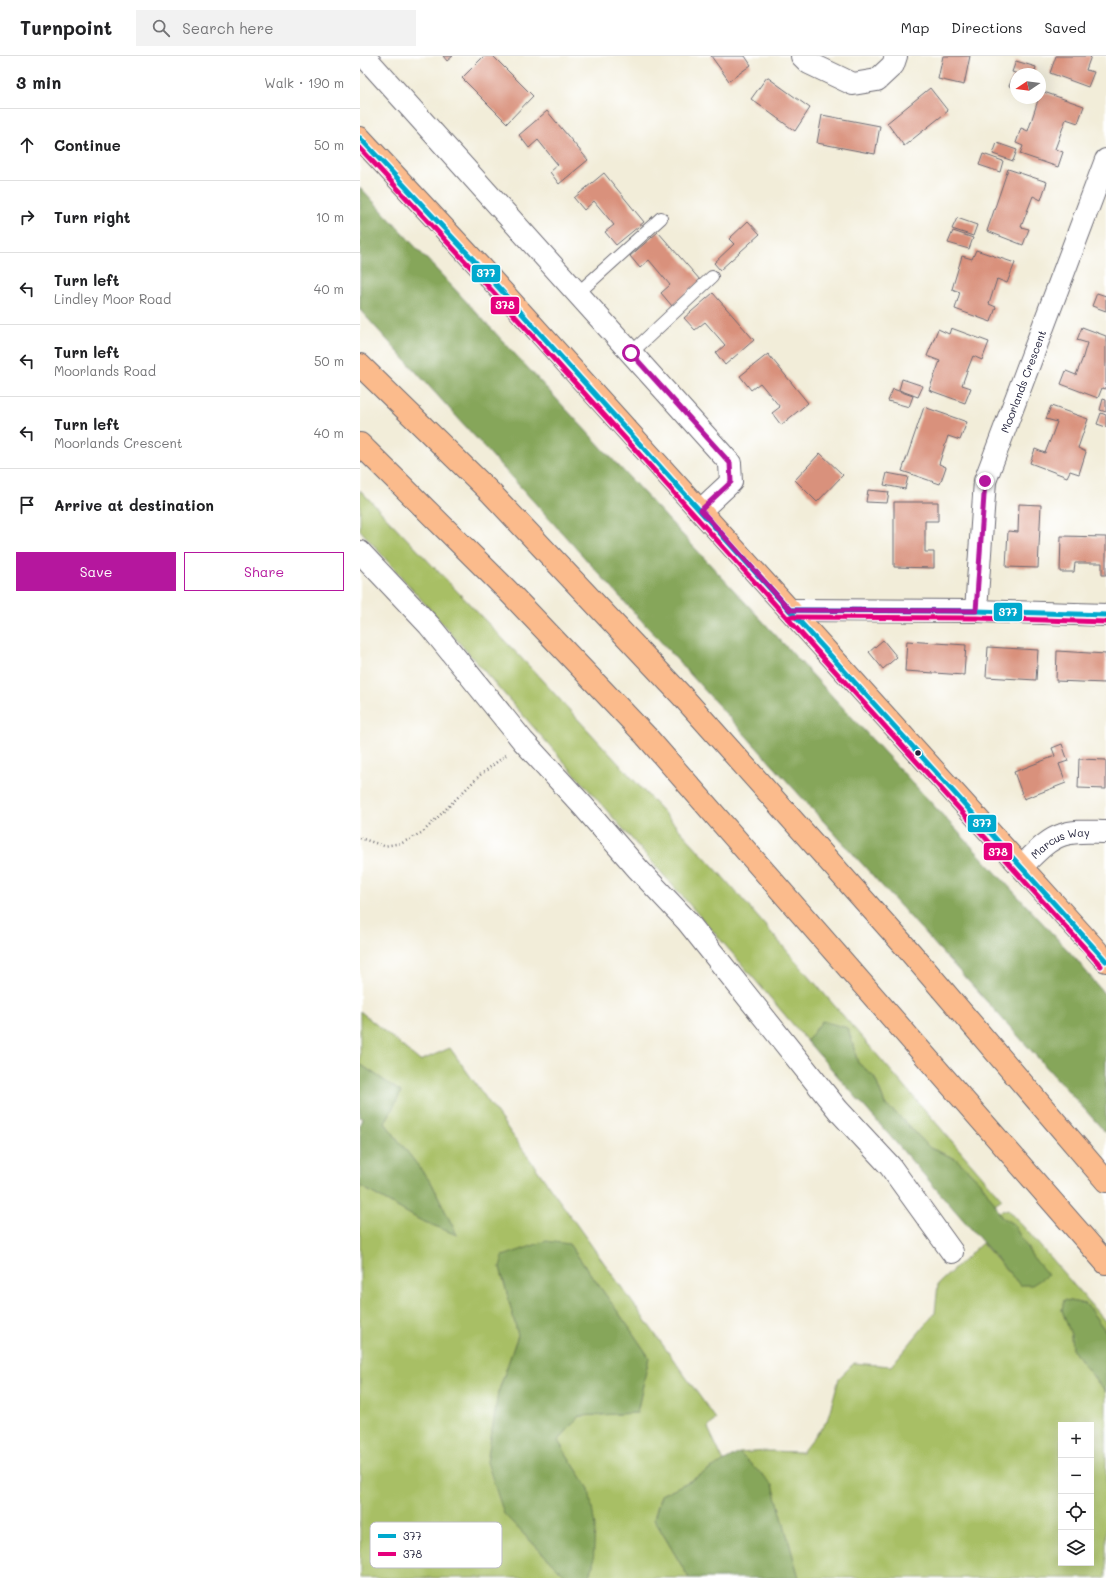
<!DOCTYPE html>
<html lang="en">
<head>
<meta charset="utf-8">
<style>
  :root { --surface:#fff; --page:#f2f2f2; --text:#202124; --muted:#757577; --line:#e0e0e0; --accent:#b5179e }
  body { margin:0; font-family:Mali,sans-serif; background:var(--page); color:var(--text) }
  .controls { position:absolute; right:12px; bottom:12px; display:grid; overflow:hidden; border-radius:0px; box-shadow:0 4px 16px #0002 }
  .controls button { width:36px; height:36px; display:grid; place-items:center; padding:0; border:0; border-bottom:1px solid var(--line); background:var(--surface); color:var(--text); font:20px sans-serif }
  .compass { position:absolute; left:650px; top:12px; width:36px; height:36px; border-radius:50%; background:var(--surface); box-shadow:0 4px 16px #0002; rotate:257deg }
  .stop { position:absolute; width:12px; height:12px; margin:-9px; border:3px solid #b5179e; border-radius:50%; background:#fff }
  .stop.end { background:#b5179e; border-color:#fff; box-shadow:0 1px 4px #0008 }
  .list { margin:0; padding:0; list-style:none }
  h2 { display:flex; justify-content:space-between; align-items:center; height:52px; margin:0; padding:0 16px; font-size:17px }
  h2 small { font-size:13px; font-weight:400; color:var(--muted) }
  .list li { display:grid; grid-template-columns:26px 1fr auto; gap:12px; align-items:center; box-sizing:border-box; height:72px; padding:0 16px; border-top:1px solid var(--line) }
  .list b { display:block; font-size:15px; white-space:nowrap }
  .list p { margin:0; font-size:13px; white-space:nowrap; color:var(--muted) }
  .list em { font-size:13px; font-style:normal; color:var(--muted) }
  .actions { display:flex; gap:8px; padding:12px 16px }
  .actions a { flex:1; padding:9px 0; border:1px solid var(--accent); border-radius:0px; text-align:center; font-size:14px; color:var(--accent) }
  .actions .main { background:var(--accent); color:#fff }
  .icon { flex:none; width:22px; height:22px; fill:none; stroke:currentColor; stroke-width:2; stroke-linecap:round; stroke-linejoin:round }
  .map { position:relative; flex:none; width:746px; height:1522px; overflow:hidden }
  header { display:flex; align-items:center; gap:24px; box-sizing:border-box; height:56px; padding:0 20px; background:var(--surface); border-bottom:1px solid var(--line) }
  header strong { font-size:19px }
  nav { display:flex; gap:22px; margin-inline-start:auto; font-size:14px }
  .search { width:280px; height:36px; background:var(--page); display:flex; align-items:center; gap:10px; box-sizing:border-box; padding:0 14px; border-radius:0px; color:var(--muted); font-size:15px }
  main { display:flex }
  aside { flex:1; background:var(--surface) }
  .map>svg:first-child { display:block }
  .green { fill:#a8bf65; stroke:#657050; fill-rule:evenodd }
  .forest { fill:#86a65a; stroke:#54644a }
  .building { fill:#d9917b }
  .lines { fill:none; stroke-linecap:round; stroke-linejoin:round }
  .lane-casing { stroke:#6b6972; stroke-width:14 }
  .street-casing { stroke:#6b6972; stroke-width:24 }
  .primary-casing { stroke:#6b6972; stroke-width:24 }
  .highway-casing { stroke:#6b6972; stroke-width:24 }
  .path { stroke:#6b6972; stroke-width:2.5; stroke-dasharray:1 3; stroke-linecap:butt }
  .lane { stroke:#fff; stroke-width:12 }
  .street { stroke:#fff; stroke-width:22 }
  .primary { stroke:#fbbb8c; stroke-width:22 }
  .highway { stroke:#fbbb8c; stroke-width:22 }
  .bus-1-casing { stroke:#fff; stroke-width:8 }
  .bus-2-casing { stroke:#fff; stroke-width:8 }
  .bus-1 { stroke:#00a9ce; stroke-width:5 }
  .bus-2 { stroke:#e5007d; stroke-width:5 }
  .route { stroke:#b5179e; stroke-width:5 }
  .bus-dot { fill:#22223b; stroke:#fff; stroke-width:1.5 }
  .labels { text-anchor:middle; dominant-baseline:central; stroke-width:3; stroke-linejoin:round; paint-order:stroke }
  .street-label { font-size:11px; fill:#22223b; stroke:#fff }
  .key { fill:#fff; stroke:#bdbdc4; stroke-width:1 }
  .key-label { font-size:11px; fill:#22223b }
  .line-badge { stroke:#fff; stroke-width:1.5 }
  .badge-label { font-size:11px; text-anchor:middle; font-weight:bold; fill:#fff }
</style>
</head>
<body>
<header>
<strong>Turnpoint</strong>
<div class="search"><svg class="icon" aria-label="search" viewBox="0 0 24 24"><circle cx="10" cy="10" r="6"/><path d="M15 15l6 6"/></svg>Search here</div>
<nav><a>Map</a><a>Directions</a><a>Saved</a></nav>
</header>
<main>
<aside>
<h2>3 min<small>Walk · 190 m</small></h2>
<ul class="list">
<li><svg class="icon" aria-label="ahead" viewBox="0 0 24 24"><path d="M12 20V5M6 11l6-6 6 6"/></svg><div><b>Continue</b></div><em>50 m</em></li>
<li><svg class="icon" aria-label="right" viewBox="0 0 24 24"><path d="M7 20v-9h11M14 6l5 5-5 5"/></svg><div><b>Turn right</b></div><em>10 m</em></li>
<li><svg class="icon" aria-label="left" viewBox="0 0 24 24"><path d="M17 20v-9H6M10 6l-5 5 5 5"/></svg><div><b>Turn left</b><p>Lindley Moor Road</p></div><em>40 m</em></li>
<li><svg class="icon" aria-label="left" viewBox="0 0 24 24"><path d="M17 20v-9H6M10 6l-5 5 5 5"/></svg><div><b>Turn left</b><p>Moorlands Road</p></div><em>50 m</em></li>
<li><svg class="icon" aria-label="left" viewBox="0 0 24 24"><path d="M17 20v-9H6M10 6l-5 5 5 5"/></svg><div><b>Turn left</b><p>Moorlands Crescent</p></div><em>40 m</em></li>
<li><svg class="icon" aria-label="arrive" viewBox="0 0 24 24"><path d="M6 21V4h12l-3 4 3 4H6"/></svg><div><b>Arrive at destination</b></div></li>
</ul>
<div class="actions"><a class="main">Save</a><a>Share</a></div>
</aside>
<div class="map">
<svg width="746" height="1522" viewBox="0 0 746 1522">
  <rect width="100%" height="100%" fill="#fff"/>
  <filter id="ink" filterUnits="userSpaceOnUse"><feTurbulence type="fractalNoise" baseFrequency=".025" numOctaves="2"/><feDisplacementMap in="SourceGraphic" scale="8" xChannelSelector="R" yChannelSelector="G"/><feConvolveMatrix kernelMatrix="1 2 1 2 8 2 1 2 1" color-interpolation-filters="sRGB"/></filter>
  <filter id="wash" filterUnits="userSpaceOnUse"><feTurbulence type="fractalNoise" baseFrequency=".012" numOctaves="4" result="noise"/><feDisplacementMap in="SourceGraphic" scale="16" xChannelSelector="R" yChannelSelector="G"/><feGaussianBlur stdDeviation="0.9" result="paint"/><feColorMatrix in="noise" values="0 0 0 0 0 0 0 0 0 0 0 0 0 0 0 0 0 1.4 0 .05"/><feComposite in="paint" operator="in"/></filter>
  <g filter="url(#wash)">
    <rect width="100%" height="100%" fill="#f2edd9"/>
    <g class="green">
      <path d="M0,434L169,610L363,821L642,1143L635,1148L621,1127L596,1103L570,1092L538,1059L525,1048L514,1020L498,1007L488,972L462,966L447,985L373,898L0,474Z"/>
      <path d="M0,955L60,1005L90,992L356,1363L348,1372L364,1406L328,1426L301,1439L294,1463L329,1522H228L233,1510L229,1433L198,1385L219,1360L277,1357L289,1301L268,1270L209,1188L140,1211L158,1279L138,1337L144,1458L207,1522H0V1130L60,1164L97,1179L72,1128L25,1067L41,1036L0,1008Z"/>
      <path d="M648,1153L746,1266V1276L726,1248L704,1244L702,1254L711,1279L712,1293L746,1337V1522H439L413,1429L379,1397L406,1395L442,1396L467,1365L479,1322L494,1307L531,1310L575,1257L578,1228L622,1187L660,1229L687,1219L672,1200L653,1168L641,1161L639,1156ZM701,1369H731V1507H701Z"/>
    </g>
    <g class="forest">
      <path d="M0,131L716,903L746,940V1077L0,254Z"/>
      <path d="M462,965L488,972L498,1007L514,1020L525,1048L538,1059L570,1092L596,1103L621,1127L635,1148L641,1161L653,1168L672,1200L688,1219L672,1229H660L447,985Z"/>
      <path d="M0,1008L41,1036L25,1067L72,1128L97,1179L60,1164L0,1130V1069L2,1062L0,1061Z"/>
      <path d="M186,1185L209,1188L268,1270L289,1301L277,1357L219,1360L198,1385L229,1433L235,1471L233,1510L228,1522H207L144,1458L127,1406L138,1337L158,1279L140,1211L143,1200Z"/>
      <path d="M704,1244L726,1248L746,1276V1337L712,1293L711,1279L702,1254Z"/>
      <path d="M379,1397L413,1429L439,1522H329L294,1463L301,1439L328,1426Z"/>
    </g>
    <g id="blocks">
      <g class="building">
        <path d="M83,0H93L87,5Z"/>
        <path d="M124,0H133L173,40L147,67L102,22Z"/>
        <path d="M351,0H385L391,9L369,25Z"/>
        <path d="M583,0H610L604,29L578,23Z"/>
        <path d="M696,0H731L726,14L734,16L728,31L690,17Z"/>
        <path d="M656,5L676,11L674,18H658L652,16Z"/>
        <path d="M654,19L656,20V32L649,30Z"/>
        <path d="M407,21L450,52L435,75L391,43Z"/>
        <path d="M570,32L588,55L544,90L527,67Z"/>
        <path d="M681,35L724,50L718,67L706,63L695,93L703,96L698,111L660,98L663,90L656,87L661,72L668,75Z"/>
        <path d="M187,55L228,104L199,128L190,116L198,109L178,84L169,92L159,79Z"/>
        <path d="M462,59L520,70L515,98L457,87Z"/>
        <path d="M637,87L657,94L653,105L633,98Z"/>
        <path d="M623,98L643,105L640,116L619,109Z"/>
        <path d="M648,113L687,126L681,144L673,140L661,171L669,173L663,189L627,175Z"/>
        <path d="M244,117L284,166L256,189L245,176L254,169L234,145L224,154L214,142Z"/>
        <path d="M597,162L617,169L613,180L592,173Z"/>
        <path d="M388,165L400,178L360,214L354,207L374,188L369,183Z"/>
        <path d="M593,175L613,182L609,193L588,187Z"/>
        <path d="M298,176L341,225L312,250L301,237L310,229L289,204L280,212L270,200Z"/>
        <path d="M616,194L655,207L647,227L637,223L629,248L636,251L631,266L595,253L600,236L592,233L602,200L612,203Z"/>
        <path d="M353,237L394,284L365,309L356,297L365,289L345,266L335,274L324,262Z"/>
        <path d="M737,237L746,240V255L732,250Z"/>
        <path d="M722,271L746,280V333L742,332L738,342L701,328L706,315L716,319L722,304L727,287L717,284Z"/>
        <path d="M591,272L629,286L622,304L613,300L607,315L602,329L611,332L605,347L569,334L580,305L567,300L578,273L589,278Z"/>
        <path d="M408,298L448,347L421,369L412,357L420,351L400,327L391,334L380,320Z"/>
        <path d="M542,323L563,330L558,341L539,334Z"/>
        <path d="M533,333L553,340L549,351L528,345Z"/>
        <path d="M743,343L746,344V356L740,354Z"/>
        <path d="M691,350L728,363L718,392L726,396L719,418L710,415L707,421L670,407L675,393L685,397L691,382L697,366L686,363Z"/>
        <path d="M564,351L607,366L600,384L588,380L579,408L586,411L580,428L542,415Z"/>
        <path d="M741,357L746,359V371L737,368Z"/>
        <path d="M460,397L483,419L457,446L435,424Z"/>
        <path d="M527,417L548,421L545,433L524,429Z"/>
        <path d="M508,434L529,436L527,447L506,446Z"/>
        <path d="M534,446H578V465H565V496H574V512L534,511Z"/>
        <path d="M659,448L681,449L678,512L646,511L648,475L658,476Z"/>
        <path d="M701,480L746,481V519H742V507H715L714,516H700Z"/>
        <path d="M523,584L537,601L523,613L509,596Z"/>
        <path d="M547,585L606,589L604,619L545,615Z"/>
        <path d="M628,591L678,594L676,624L626,621Z"/>
        <path d="M697,595L746,598L745,627L696,625Z"/>
        <path d="M702,688L708,705L699,708L706,727L664,743L654,716L695,700L692,692Z"/>
        <path d="M719,703L746,704V733L718,732Z"/>
      </g>
    </g>
  </g>
  <g filter="url(#ink)">
    <use href="#blocks" fill-opacity="0" stroke="#6b6972" stroke-width="1"/>
    <g class="lines">
      <g class="lane-casing">
        <g id="lane">
          <path d="M218,237L301,162"/>
          <path d="M271,297L352,221"/>
        </g>
      </g>
      <g class="street-casing">
        <g id="street">
          <path d="M4,0L370,407L371,426L341,454"/>
          <path d="M442,0L449,7L493,28L517,24L533,9L536,0"/>
          <path d="M0,496L69,569L163,685L223,750L278,813L327,865L478,1054L530,1110L592,1196"/>
          <path d="M430,554L616,555L746,559"/>
          <path id="s1" d="M616,555L625,425L746,104"/>
          <path id="s2" d="M661,811C673,800 686,784 702,779C715,774 732,776 746,776"/>
        </g>
      </g>
      <g class="primary-casing">
        <path id="primary" d="M0,82L121,212L746,905"/>
      </g>
      <g class="highway-casing">
        <g id="highway">
          <path d="M0,309L132,438L323,641L551,897L746,1125"/>
          <path d="M0,388L147,534L286,680L746,1207"/>
        </g>
      </g>
      <path class="path" d="M0,782L24,790L42,787L63,776L120,719L146,699"/>
      <use href="#lane" class="lane"/>
      <use href="#street" class="street"/>
      <use href="#primary" class="primary"/>
      <use href="#highway" class="highway"/>
      <g class="bus-1-casing">
        <g id="bus-1">
          <path d="M0,82L121,212L746,905"/>
          <path d="M430,554L616,555L746,559"/>
        </g>
      </g>
      <g class="bus-2-casing">
        <g id="bus-2">
          <path d="M0,92L116,217L741,910"/>
          <path d="M430,561L616,562L746,566"/>
        </g>
      </g>
      <use href="#bus-1" class="bus-1"/>
      <use href="#bus-2" class="bus-2"/>
    </g>
  </g>
  <g class="lines" filter="url(#ink)">
    <path class="route" d="M271,297L370,407L371,426L341,454L430,554L616,555L625,425"/>
  </g>
  <circle class="bus-dot" cx="558" cy="697" r="3.5"/>
  <g class="labels">
    <g class="street-label">
      <text stroke="none"><textPath href="#s1" startOffset="237">Moorlands Crescent</textPath></text>
      <text stroke="none"><textPath href="#s2" startOffset="48">Marcus Way</textPath></text>
    </g>
  </g>
  <rect x="10" y="1466" width="132" height="46" rx="6" class="key"/>
  <rect x="18" y="1478" width="18" height="4" fill="#00a9ce"/>
  <rect x="18" y="1496" width="18" height="4" fill="#e5007d"/>
  <g class="key-label">
    <text x="43" y="1484">377</text>
    <text x="43" y="1502">378</text>
  </g>
  <g class="line-badge">
    <rect x="111" y="208" width="30" height="19" rx="4" fill="#00a9ce"/>
    <rect x="130" y="240" width="30" height="19" rx="4" fill="#e5007d"/>
    <rect x="633" y="546" width="30" height="20" rx="4" fill="#00a9ce"/>
    <rect x="607" y="758" width="30" height="19" rx="4" fill="#00a9ce"/>
    <rect x="623" y="786" width="30" height="19" rx="4" fill="#e5007d"/>
  </g>
  <g class="badge-label">
    <text x="126" y="221">377</text>
    <text x="145" y="253">378</text>
    <text x="648" y="560">377</text>
    <text x="622" y="771">377</text>
    <text x="638" y="800">378</text>
  </g>
</svg>
<div class="controls">
<button>+</button>
<button>−</button>
<button><svg class="icon" aria-label="locate" viewBox="0 0 24 24"><circle cx="12" cy="12" r="6"/><path d="M12 2v4M12 18v4M2 12h4M18 12h4"/></svg></button>
<button><svg class="icon" aria-label="layers" viewBox="0 0 24 24"><path d="M12 4l9 5-9 5-9-5zM3 14l9 5 9-5"/></svg></button>
</div>
<svg class="compass" viewBox="-18 -18 36 36"><path d="M0-13l5 13h-10z" fill="#e53935"/><path d="M0 13l5-13h-10z" fill="#757577"/></svg>
<div class="stop" style="left:271px;top:297px"></div>
<div class="stop end" style="left:625px;top:425px"></div>
</div>
</main>
</body>
</html>
